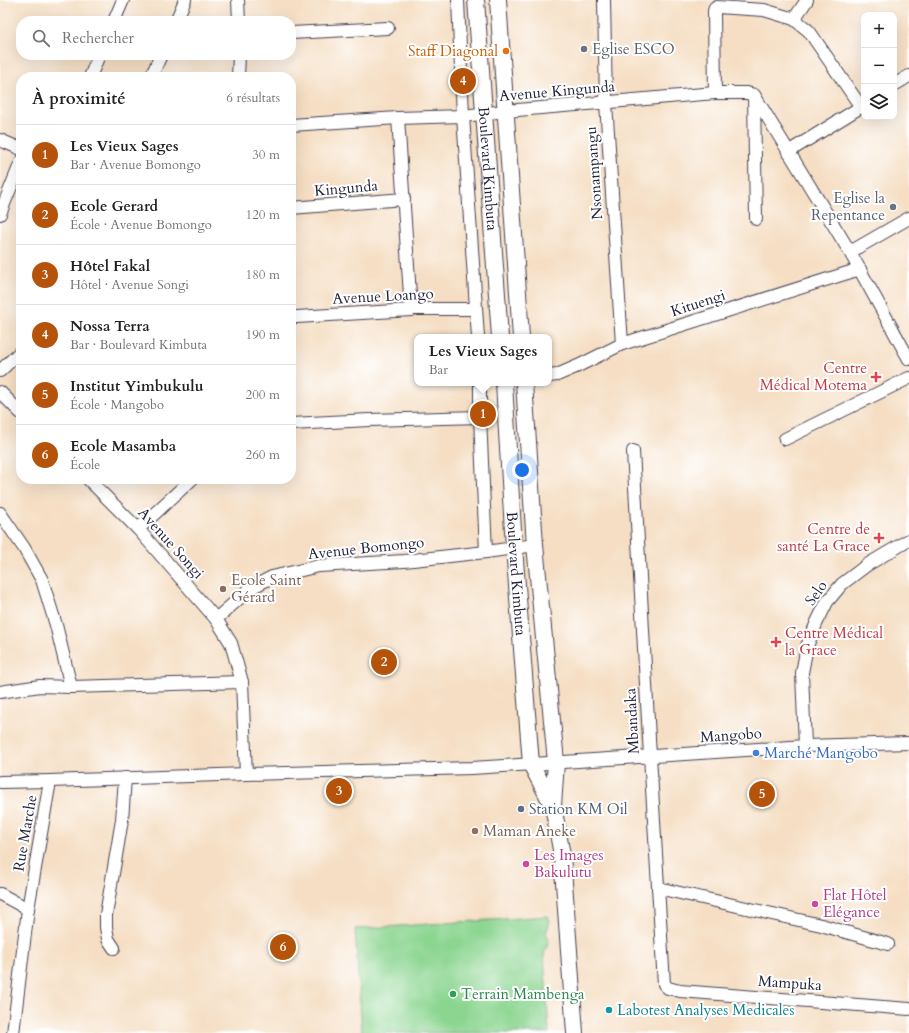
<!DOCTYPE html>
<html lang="fr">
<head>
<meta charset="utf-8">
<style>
  :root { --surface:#fff; --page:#f2f2f2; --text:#202124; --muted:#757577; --line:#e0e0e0; --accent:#b45309 }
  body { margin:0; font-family:Cardo,serif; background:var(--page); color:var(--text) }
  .controls { position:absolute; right:12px; top:12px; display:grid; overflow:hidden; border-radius:8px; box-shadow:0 4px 16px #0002 }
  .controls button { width:36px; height:36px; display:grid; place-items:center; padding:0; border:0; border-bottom:1px solid var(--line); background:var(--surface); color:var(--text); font:20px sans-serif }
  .you { position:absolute; left:522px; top:470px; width:14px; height:14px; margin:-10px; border:3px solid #fff; border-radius:50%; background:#1a73e8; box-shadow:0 0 0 6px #1a73e833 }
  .badge { display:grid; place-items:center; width:26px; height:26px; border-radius:50%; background:var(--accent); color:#fff; font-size:13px; font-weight:700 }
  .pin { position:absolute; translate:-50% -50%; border:2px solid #fff; box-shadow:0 1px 4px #0006 }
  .popup { position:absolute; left:414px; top:334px; width:138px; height:52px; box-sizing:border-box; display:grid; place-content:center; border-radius:8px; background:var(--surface); filter:drop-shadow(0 1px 3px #0005); font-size:13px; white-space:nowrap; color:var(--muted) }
  .popup b { font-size:15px; color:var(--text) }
  .popup::after { content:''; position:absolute; left:50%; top:100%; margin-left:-8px; border:8px solid transparent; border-top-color:var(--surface) }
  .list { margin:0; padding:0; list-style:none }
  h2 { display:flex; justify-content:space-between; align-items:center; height:52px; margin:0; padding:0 16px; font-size:17px }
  h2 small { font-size:13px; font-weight:400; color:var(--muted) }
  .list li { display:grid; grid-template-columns:26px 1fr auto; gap:12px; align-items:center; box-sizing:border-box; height:60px; padding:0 16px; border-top:1px solid var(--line) }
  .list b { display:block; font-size:15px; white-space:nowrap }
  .list p { margin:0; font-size:13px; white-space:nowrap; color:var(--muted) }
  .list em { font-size:13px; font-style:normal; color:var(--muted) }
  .icon { flex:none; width:22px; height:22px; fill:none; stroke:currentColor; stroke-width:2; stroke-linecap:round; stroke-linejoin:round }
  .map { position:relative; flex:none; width:909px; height:1033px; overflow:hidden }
  .search { position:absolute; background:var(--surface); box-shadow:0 4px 16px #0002; left:16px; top:16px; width:280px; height:44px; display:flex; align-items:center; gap:10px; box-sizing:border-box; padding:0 14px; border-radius:16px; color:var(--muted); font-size:15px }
  .panel { position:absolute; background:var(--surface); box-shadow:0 4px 16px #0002; left:16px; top:72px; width:280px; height:412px; border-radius:16px }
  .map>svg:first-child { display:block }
  .green { fill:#8cd591; stroke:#577c66 }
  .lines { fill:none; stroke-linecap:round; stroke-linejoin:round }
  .minor-casing { stroke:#423e4f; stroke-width:14 }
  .tertiary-casing { stroke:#423e4f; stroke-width:18 }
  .minor { stroke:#fff; stroke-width:12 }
  .tertiary { stroke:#fff; stroke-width:16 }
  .worship-dot { fill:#6b7280; stroke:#fff; stroke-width:1.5 }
  .food-dot { fill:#e8710a; stroke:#fff; stroke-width:1.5 }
  .health-dot { fill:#e0444e; stroke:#fff; stroke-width:1.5 }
  .education-dot { fill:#8d6e63; stroke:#fff; stroke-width:1.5 }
  .shop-dot { fill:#3f7fe0; stroke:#fff; stroke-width:1.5 }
  .service-dot { fill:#5c6f8a; stroke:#fff; stroke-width:1.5 }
  .hotel-dot { fill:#d1479c; stroke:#fff; stroke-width:1.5 }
  .leisure-dot { fill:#2e9e5b; stroke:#fff; stroke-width:1.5 }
  .culture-dot { fill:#0f9aa8; stroke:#fff; stroke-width:1.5 }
  .labels { text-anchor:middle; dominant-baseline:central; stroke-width:4; stroke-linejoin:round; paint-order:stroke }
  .worship-label { font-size:15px; fill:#5b616d; stroke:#fff; text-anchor:start }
  .food-label { font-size:15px; fill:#c56008; stroke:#fff; text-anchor:end }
  .street-label { font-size:15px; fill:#22223b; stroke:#fff }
  .health-label { font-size:15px; fill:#be3a42; stroke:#fff; text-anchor:end }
  .education-label { font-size:15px; fill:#785e54; stroke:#fff; text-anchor:start }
  .shop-label { font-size:15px; fill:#366cbe; stroke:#fff; text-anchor:start }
  .service-label { font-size:15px; fill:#4e5e75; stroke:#fff; text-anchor:start }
  .hotel-label { font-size:15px; fill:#b23c85; stroke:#fff; text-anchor:start }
  .leisure-label { font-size:15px; fill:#27864d; stroke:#fff; text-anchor:start }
  .culture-label { font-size:15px; fill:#0d838f; stroke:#fff; text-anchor:start }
</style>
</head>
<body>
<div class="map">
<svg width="909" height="1033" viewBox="0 0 909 1033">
  <rect width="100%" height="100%" fill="#fff"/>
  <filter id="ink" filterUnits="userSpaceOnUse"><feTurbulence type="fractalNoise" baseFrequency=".025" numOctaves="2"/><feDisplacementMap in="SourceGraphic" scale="8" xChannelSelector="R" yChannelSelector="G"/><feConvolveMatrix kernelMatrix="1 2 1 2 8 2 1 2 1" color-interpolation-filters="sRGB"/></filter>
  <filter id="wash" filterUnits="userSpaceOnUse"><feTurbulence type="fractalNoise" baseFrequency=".012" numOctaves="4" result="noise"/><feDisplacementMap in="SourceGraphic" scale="16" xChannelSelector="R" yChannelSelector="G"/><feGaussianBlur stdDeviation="0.9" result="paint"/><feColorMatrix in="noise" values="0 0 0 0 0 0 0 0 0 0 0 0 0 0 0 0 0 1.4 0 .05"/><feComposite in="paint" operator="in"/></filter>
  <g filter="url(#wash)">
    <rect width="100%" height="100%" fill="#f5dec3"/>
    <path class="green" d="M548,916L550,921L546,933L549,940L544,954L549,1033H362L355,929Z"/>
  </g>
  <g filter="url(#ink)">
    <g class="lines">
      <g class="minor-casing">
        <g id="minor">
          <path d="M238,0L239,21"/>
          <path d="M458,0L463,116L478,337"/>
          <path d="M604,0L606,103L622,344"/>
          <path d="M794,19L807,0"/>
          <path d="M114,21L123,0"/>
          <path d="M176,21L185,0"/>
          <path d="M291,33L388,28"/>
          <path d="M90,77L99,55"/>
          <path d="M151,77L161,55"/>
          <path d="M238,77L239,55"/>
          <path d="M894,85L909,76"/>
          <path d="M715,93L714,11L715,8L717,7L764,10L794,19L809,31L861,107"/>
          <path d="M754,95L850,252L909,359"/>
          <path d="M754,96L756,219"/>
          <path d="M398,118L411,310"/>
          <path d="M291,125L398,118L463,116L506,111L715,93H747L754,95"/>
          <path d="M0,140L21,149"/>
          <path d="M788,152L864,105"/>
          <path d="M291,208L404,199"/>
          <path d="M0,214L21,162"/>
          <path d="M850,252L909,218"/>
          <path d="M291,317H297L411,310L412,309H476"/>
          <path d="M0,371L21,351"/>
          <path d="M549,376L557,375L578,366L622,344L860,269"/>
          <path d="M480,383V417L486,552"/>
          <path d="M0,392L21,413"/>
          <path d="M291,424L369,420L480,417"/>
          <path d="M785,439L909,378"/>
          <path d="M633,451L650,756L664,984L668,988L680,991L909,1009"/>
          <path d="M88,479L138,529L216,619L231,643L242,682L246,774"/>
          <path d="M0,513L24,548L42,580L56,625L71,687"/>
          <path d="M138,529L192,479"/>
          <path d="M216,619L251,588L272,577L319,566L404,561L486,552L535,545"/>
          <path d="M0,692L40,686L71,687L242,682"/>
          <path d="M805,746L802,673L807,646L817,622L827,602L842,584L867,565L909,540"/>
          <path d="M0,782L50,781L246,774L472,768L805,746L909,743"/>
          <path d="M658,888L821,925L888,944"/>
          <path d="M0,894L28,909"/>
          <path d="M114,948L108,939L106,927V915L122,820L125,778"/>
          <path d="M13,1033L28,909L50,781"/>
        </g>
      </g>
      <g class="tertiary-casing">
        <g id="tertiary">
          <path id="s1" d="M476,0L500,337"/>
          <path d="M498,0L521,337"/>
          <path id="s2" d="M504,383L514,547L531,764L553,806L562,855L575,1033"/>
          <path d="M524,383L535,545L556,762L553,806"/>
        </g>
      </g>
      <use href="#minor" class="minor"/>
      <use href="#tertiary" class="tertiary"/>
    </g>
  </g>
  <g class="worship-dot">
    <circle cx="584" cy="49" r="4"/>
    <circle cx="893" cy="207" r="4"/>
  </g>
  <circle class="food-dot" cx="506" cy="51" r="4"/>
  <g class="health-dot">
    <path d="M874 371h4v4h4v4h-4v4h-4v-4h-4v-4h4z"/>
    <path d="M877 532h4v4h4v4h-4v4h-4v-4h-4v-4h4z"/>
    <path d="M774 636h4v4h4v4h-4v4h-4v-4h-4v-4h4z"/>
  </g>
  <g class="education-dot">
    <circle cx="223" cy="589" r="4"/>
    <circle cx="475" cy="831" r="4"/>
  </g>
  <circle class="shop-dot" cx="756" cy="753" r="4"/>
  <circle class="service-dot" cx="521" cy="809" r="4"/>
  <g class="hotel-dot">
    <circle cx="526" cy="864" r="4"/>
    <circle cx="815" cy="904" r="4"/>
  </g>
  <circle class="leisure-dot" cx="453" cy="994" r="4"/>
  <circle class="culture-dot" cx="609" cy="1010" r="4"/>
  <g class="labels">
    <g class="worship-label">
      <text x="592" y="49">Eglise ESCO</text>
      <text x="885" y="198" text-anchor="end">Eglise la<tspan x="885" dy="17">Repentance</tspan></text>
    </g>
    <g class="food-label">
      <text x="498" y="51">Staff Diagonal</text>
    </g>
    <g class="street-label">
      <text transform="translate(557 91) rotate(-5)">Avenue Kingunda</text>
      <text stroke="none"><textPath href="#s1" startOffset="169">Boulevard Kimbuta</textPath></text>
      <text transform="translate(594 173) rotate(-94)">Nsonampangu</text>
      <text transform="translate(346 188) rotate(-5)">Kingunda</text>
      <text transform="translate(383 296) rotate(-3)">Avenue Loango</text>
      <text transform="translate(698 303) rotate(-18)">Kituengi</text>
      <text transform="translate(171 543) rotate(48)">Avenue Songi</text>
      <text transform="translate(366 548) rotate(-6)">Avenue Bomongo</text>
      <text stroke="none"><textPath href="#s2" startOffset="191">Boulevard Kimbuta</textPath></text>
      <text transform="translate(816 593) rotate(-55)">Selo</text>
      <text transform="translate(632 721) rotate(-93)">Mbandaka</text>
      <text transform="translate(731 735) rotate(-4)">Mangobo</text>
      <text transform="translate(25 833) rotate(-80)">Rue Marche</text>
      <text transform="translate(790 983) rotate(4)">Mampuka</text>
    </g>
    <g class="health-label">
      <text x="867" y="368">Centre<tspan x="867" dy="17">Médical Motema</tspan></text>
      <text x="870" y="529">Centre de<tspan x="870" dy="17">santé La Grace</tspan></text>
      <text x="785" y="633" text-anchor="start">Centre Médical<tspan x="785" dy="17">la Grace</tspan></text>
    </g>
    <g class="education-label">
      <text x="231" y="580">Ecole Saint<tspan x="231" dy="17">Gérard</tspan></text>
      <text x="483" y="831">Maman Aneke</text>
    </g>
    <g class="shop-label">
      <text x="764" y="753">Marché Mangobo</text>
    </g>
    <g class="service-label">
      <text x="529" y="809">Station KM Oil</text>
    </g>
    <g class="hotel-label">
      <text x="534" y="855">Les Images<tspan x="534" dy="17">Bakulutu</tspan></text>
      <text x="823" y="895">Flat Hôtel<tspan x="823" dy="17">Elégance</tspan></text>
    </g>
    <g class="leisure-label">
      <text x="461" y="994">Terrain Mambenga</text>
    </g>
    <g class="culture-label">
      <text x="617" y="1010">Labotest Analyses Medicales</text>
    </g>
  </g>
</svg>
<div class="controls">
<button>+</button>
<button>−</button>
<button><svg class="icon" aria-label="layers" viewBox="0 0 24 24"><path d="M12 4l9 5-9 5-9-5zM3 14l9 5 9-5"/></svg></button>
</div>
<div class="you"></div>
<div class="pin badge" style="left:483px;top:414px">1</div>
<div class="popup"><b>Les Vieux Sages</b>Bar</div>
<div class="pin badge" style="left:384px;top:662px">2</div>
<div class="pin badge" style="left:339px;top:791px">3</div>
<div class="pin badge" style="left:463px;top:81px">4</div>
<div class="pin badge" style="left:762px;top:794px">5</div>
<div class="pin badge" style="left:283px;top:947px">6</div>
<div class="search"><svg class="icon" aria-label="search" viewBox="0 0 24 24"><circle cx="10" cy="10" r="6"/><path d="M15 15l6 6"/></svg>Rechercher</div>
<section class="panel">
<h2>À proximité<small>6 résultats</small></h2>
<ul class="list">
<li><span class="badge">1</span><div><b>Les Vieux Sages</b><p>Bar · Avenue Bomongo</p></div><em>30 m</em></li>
<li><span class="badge">2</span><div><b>Ecole Gerard</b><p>École · Avenue Bomongo</p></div><em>120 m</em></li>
<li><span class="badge">3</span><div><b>Hôtel Fakal</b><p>Hôtel · Avenue Songi</p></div><em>180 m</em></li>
<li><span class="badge">4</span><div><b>Nossa Terra</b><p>Bar · Boulevard Kimbuta</p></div><em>190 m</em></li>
<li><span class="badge">5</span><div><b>Institut Yimbukulu</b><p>École · Mangobo</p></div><em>200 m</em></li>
<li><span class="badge">6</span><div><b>Ecole Masamba</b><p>École</p></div><em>260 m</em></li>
</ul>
</section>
</div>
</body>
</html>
